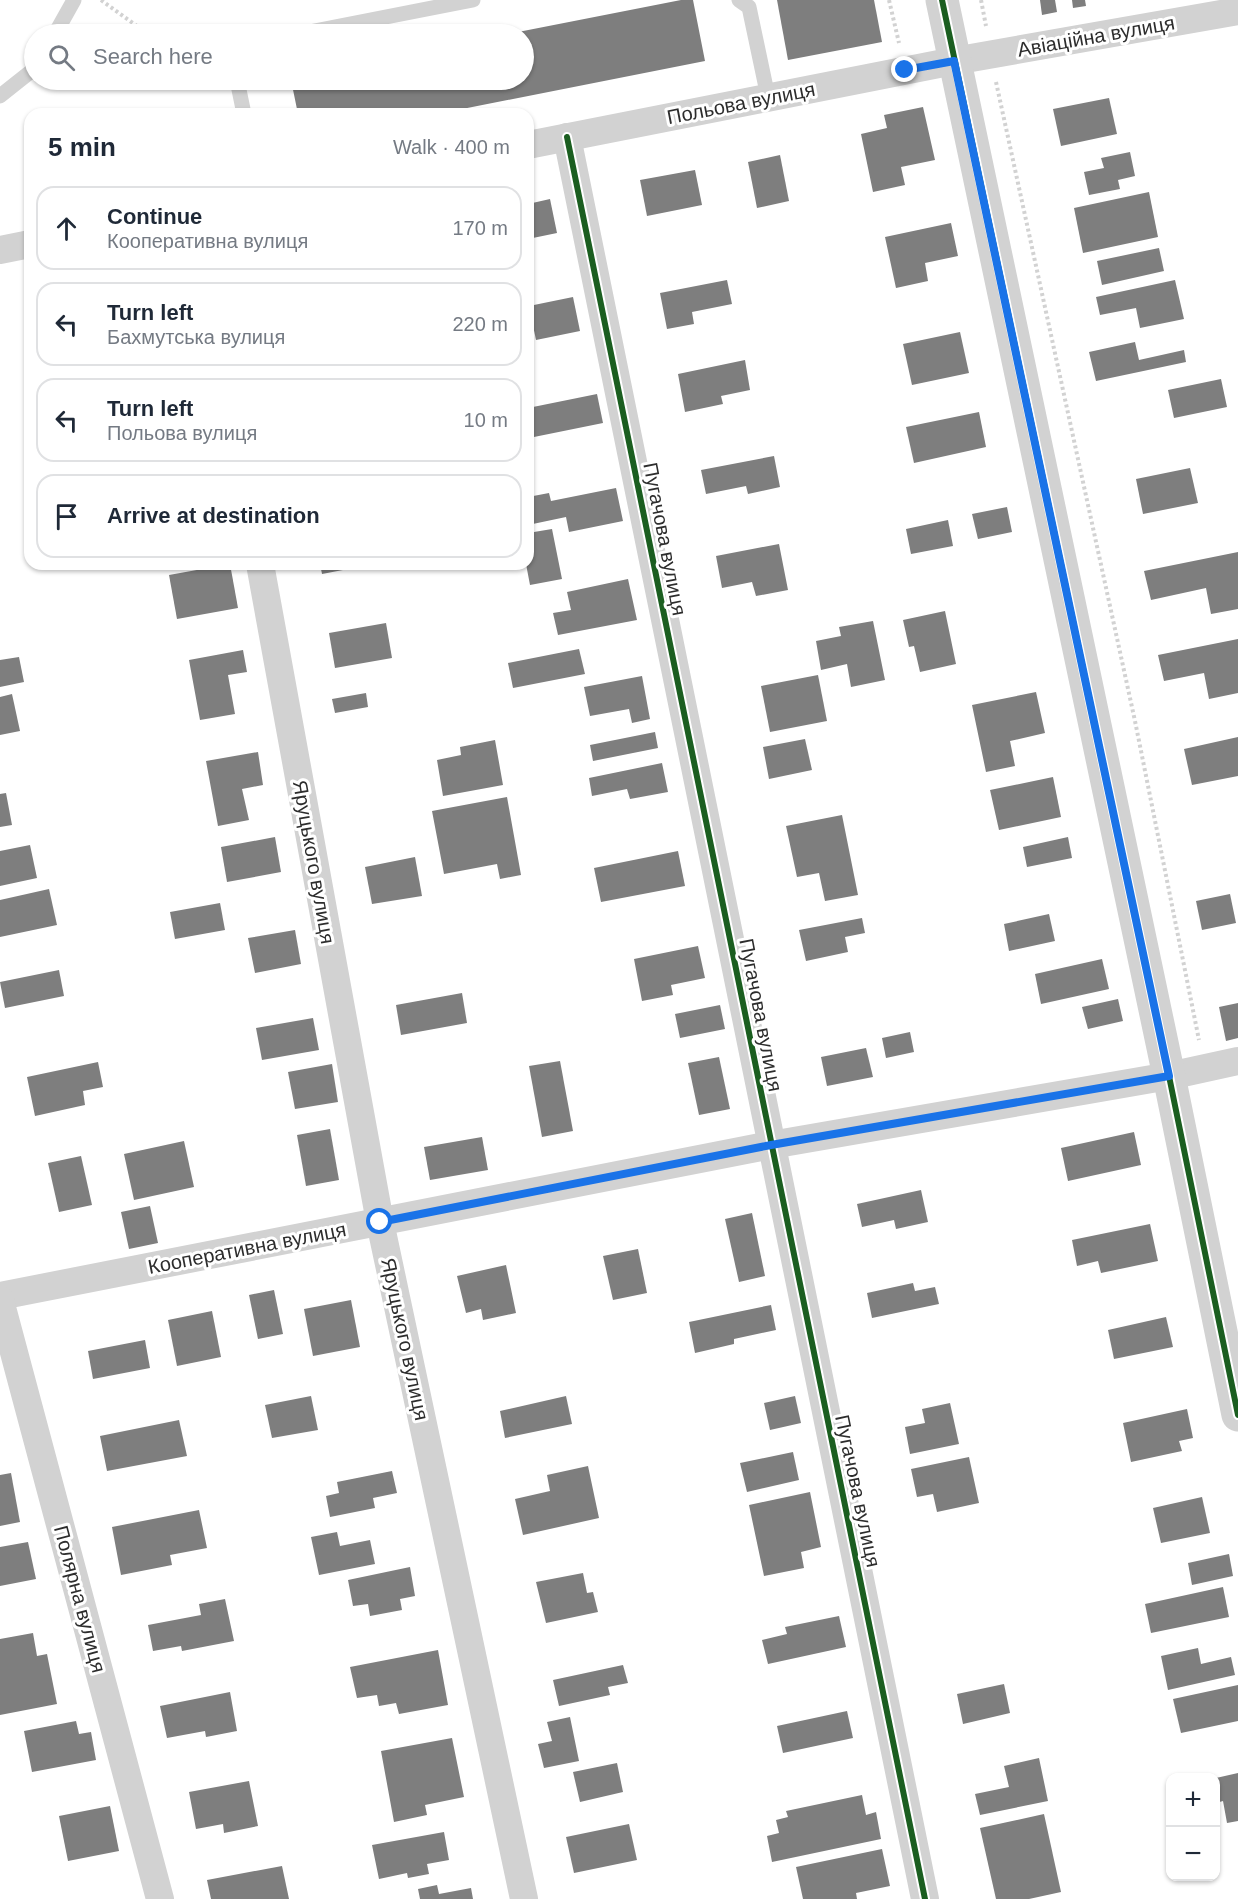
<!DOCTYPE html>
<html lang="en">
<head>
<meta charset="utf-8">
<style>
  :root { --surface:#fff; --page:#f6f6f7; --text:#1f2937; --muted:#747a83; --line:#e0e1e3 }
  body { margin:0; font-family:Arial,sans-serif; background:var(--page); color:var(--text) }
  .controls { position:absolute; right:18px; bottom:18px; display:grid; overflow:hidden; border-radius:12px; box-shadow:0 2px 4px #0004 }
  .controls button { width:54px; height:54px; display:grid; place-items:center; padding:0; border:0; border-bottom:2px solid var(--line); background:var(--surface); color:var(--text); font:30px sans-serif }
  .stop { position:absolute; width:18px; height:18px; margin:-14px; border:4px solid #1a73e8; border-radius:50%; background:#fff }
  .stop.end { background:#1a73e8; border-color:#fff; box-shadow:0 2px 6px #0008 }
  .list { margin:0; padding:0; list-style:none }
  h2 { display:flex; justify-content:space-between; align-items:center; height:78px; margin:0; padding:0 24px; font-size:26px }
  h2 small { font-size:20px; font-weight:400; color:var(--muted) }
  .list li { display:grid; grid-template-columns:39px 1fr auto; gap:18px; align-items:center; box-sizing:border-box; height:84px; margin:0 12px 12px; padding:0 12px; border:2px solid var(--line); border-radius:18px }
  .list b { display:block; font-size:22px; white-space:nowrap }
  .list p { margin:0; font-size:20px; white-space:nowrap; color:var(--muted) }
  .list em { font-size:20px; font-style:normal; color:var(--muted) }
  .icon { flex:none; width:33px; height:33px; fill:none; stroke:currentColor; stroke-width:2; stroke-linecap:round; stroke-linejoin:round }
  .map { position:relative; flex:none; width:1238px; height:1899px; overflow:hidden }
  .search { position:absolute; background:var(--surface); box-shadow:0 2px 4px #0004; left:24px; top:24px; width:510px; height:66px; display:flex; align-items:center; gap:15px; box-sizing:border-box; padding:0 21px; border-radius:33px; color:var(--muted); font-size:22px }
  .panel { position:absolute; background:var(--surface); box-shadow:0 2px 4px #0004; left:24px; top:108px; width:510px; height:462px; border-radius:18px }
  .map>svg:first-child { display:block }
  .building { fill:#7e7e7e }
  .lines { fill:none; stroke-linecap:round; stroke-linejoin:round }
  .path { stroke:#d2d2d2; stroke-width:4; stroke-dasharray:3 3; stroke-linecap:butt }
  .service { stroke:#d2d2d2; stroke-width:15 }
  .minor { stroke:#d2d2d2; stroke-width:28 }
  .tertiary { stroke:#d2d2d2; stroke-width:33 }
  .cycleway-casing { stroke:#fff; stroke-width:10 }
  .cycleway { stroke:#1b5e20; stroke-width:6 }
  .route { stroke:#1a73e8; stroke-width:8 }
  .labels { text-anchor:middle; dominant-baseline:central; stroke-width:6; stroke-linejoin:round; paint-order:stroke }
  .street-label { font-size:20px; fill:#2d2d2d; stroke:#fff }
</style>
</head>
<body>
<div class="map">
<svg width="1238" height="1899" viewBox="0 0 1238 1899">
  <rect width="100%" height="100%" fill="#fff"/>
  <g class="building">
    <path d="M681,0H693L705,61L437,114H298L291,80H524V34L513,33Z"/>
    <path d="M777,0H874L882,42L788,60Z"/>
    <path d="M1040,0H1055L1057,12L1042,15Z"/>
    <path d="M1072,0H1085L1086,6L1073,8Z"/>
    <path d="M1109,98L1117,134L1061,146L1053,109Z"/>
    <path d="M923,107L935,160L901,167L905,185L873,192L861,134L887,128L884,115Z"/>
    <path d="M1130,152L1135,176L1118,180L1120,189L1089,195L1084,172L1104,168L1101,158Z"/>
    <path d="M780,155L789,201L757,208L748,162Z"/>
    <path d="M695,170L702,205L647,216L640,180Z"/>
    <path d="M1149,192L1158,237L1083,253L1074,208Z"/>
    <path d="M550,199L557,233L528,239V204Z"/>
    <path d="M951,223L958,256L925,263L928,281L896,288L885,237Z"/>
    <path d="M1159,248L1164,271L1102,285L1097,261Z"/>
    <path d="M727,280L732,304L692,312L694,324L667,329L660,293Z"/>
    <path d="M1175,280L1184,319L1140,328L1136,308L1100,315L1096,297Z"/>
    <path d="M573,297L580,331L536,340L529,306Z"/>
    <path d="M960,332L969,373L912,385L903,344Z"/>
    <path d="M1135,342L1139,360L1184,350L1186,362L1096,381L1089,352Z"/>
    <path d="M745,360L750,390L721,396L723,404L685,412L678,374Z"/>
    <path d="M1221,379L1227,407L1174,418L1168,390Z"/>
    <path d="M597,394L603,423L529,438L528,408Z"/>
    <path d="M979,412L986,447L914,463L906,427Z"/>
    <path d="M774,456L780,487L748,494L746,486L706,494L701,470Z"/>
    <path d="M1190,468L1198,503L1143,514L1136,479Z"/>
    <path d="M616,488L623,521L569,532L566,517L528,525V497L549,493L551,501Z"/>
    <path d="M1007,507L1012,532L978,539L972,514Z"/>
    <path d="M948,520L953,546L911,554L906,529Z"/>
    <path d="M552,529L562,579L530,585L526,564H528V533Z"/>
    <path d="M779,544L788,590L756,596L752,582L722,588L716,556Z"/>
    <path d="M1238,552V609L1211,614L1206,588L1151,600L1144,571Z"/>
    <path d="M230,564L238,608L177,619L169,575Z"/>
    <path d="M320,564H369V565L322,574Z"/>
    <path d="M628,579L637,620L558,635L553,613L571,610L567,592Z"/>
    <path d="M945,611L956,664L920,672L914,646L909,647L903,620Z"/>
    <path d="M873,621L885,680L851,687L847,664L821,670L816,641L841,636L839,627Z"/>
    <path d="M386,623L392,658L335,668L329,633Z"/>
    <path d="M1238,639V693L1209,699L1204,673L1164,681L1158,655Z"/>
    <path d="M579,649L585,674L513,688L508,663Z"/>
    <path d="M243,650L247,672L228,675L235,714L200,720L189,660Z"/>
    <path d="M19,657L24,682L0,687V660Z"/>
    <path d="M818,675L827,721L770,732L761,686Z"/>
    <path d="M642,676L650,719L632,723L629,709L590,716L584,687Z"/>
    <path d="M1036,692L1045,733L1010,741L1015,766L986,772L972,705Z"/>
    <path d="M366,693L368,707L335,713L332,699Z"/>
    <path d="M12,694L20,731L0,735V697Z"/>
    <path d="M655,732L658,748L593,761L590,745Z"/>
    <path d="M1238,737V776L1192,785L1184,749Z"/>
    <path d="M805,739L812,770L769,779L763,747Z"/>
    <path d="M495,740L503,785L443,796L437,760L461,755L460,747Z"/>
    <path d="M258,752L263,785L242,789L249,820L218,826L206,761Z"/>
    <path d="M662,763L668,792L630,799L627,789L592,796L589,778Z"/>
    <path d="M1053,777L1061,817L999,830L990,790Z"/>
    <path d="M6,793L12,825L0,827V794Z"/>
    <path d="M507,797L521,875L500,879L497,864L444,874L432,811Z"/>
    <path d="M842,815L858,895L825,901L819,873L797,877L786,826Z"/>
    <path d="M275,837L281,872L227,882L221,847Z"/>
    <path d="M1068,837L1072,858L1027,867L1023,847Z"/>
    <path d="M30,845L37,878L0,886V851Z"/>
    <path d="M678,851L685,886L601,902L594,868Z"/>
    <path d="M415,857L422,896L372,904L365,867Z"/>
    <path d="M49,889L57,925L0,937V900Z"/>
    <path d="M1230,894L1236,923L1202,930L1196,901Z"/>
    <path d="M220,903L225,930L175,939L170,912Z"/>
    <path d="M1049,914L1055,941L1009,951L1004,924Z"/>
    <path d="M862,918L865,933L845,937L848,952L806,961L799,930Z"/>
    <path d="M295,930L301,964L255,973L248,938Z"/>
    <path d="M698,946L705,978L671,985L673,995L642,1001L634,959Z"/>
    <path d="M1102,959L1109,989L1041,1004L1035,974Z"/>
    <path d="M59,970L64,996L5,1008L0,982Z"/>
    <path d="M462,993L467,1023L401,1035L396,1005Z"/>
    <path d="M1118,999L1123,1021L1088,1029L1082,1007Z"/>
    <path d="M1238,1003V1038L1226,1041L1219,1007Z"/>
    <path d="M720,1005L725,1029L680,1038L675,1014Z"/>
    <path d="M313,1018L319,1050L262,1060L256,1028Z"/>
    <path d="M910,1032L914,1052L886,1058L882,1038Z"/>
    <path d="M866,1048L873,1077L827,1086L821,1057Z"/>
    <path d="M719,1057L730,1109L699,1115L688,1063Z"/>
    <path d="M560,1061L573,1131L542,1137L529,1066Z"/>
    <path d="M98,1062L103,1087L83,1091L85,1105L35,1116L27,1077Z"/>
    <path d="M332,1064L338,1102L295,1109L288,1072Z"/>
    <path d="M330,1129L339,1180L306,1186L297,1135Z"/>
    <path d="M1134,1132L1141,1165L1068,1181L1061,1148Z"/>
    <path d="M482,1137L488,1170L430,1180L424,1147Z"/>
    <path d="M184,1141L194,1187L134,1200L124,1154Z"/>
    <path d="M81,1156L92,1205L59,1212L48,1163Z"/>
    <path d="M921,1190L928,1222L896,1229L894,1220L862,1227L857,1204Z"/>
    <path d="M150,1206L158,1243L129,1249L121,1212Z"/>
    <path d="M752,1213L765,1276L739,1282L725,1219Z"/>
    <path d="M1150,1224L1158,1261L1101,1273L1098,1261L1077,1266L1072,1240Z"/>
    <path d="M638,1249L647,1293L613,1300L603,1256Z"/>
    <path d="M506,1265L516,1313L483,1320L481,1309L466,1313L457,1276Z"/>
    <path d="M913,1283L915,1291L935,1287L939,1304L872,1318L867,1293Z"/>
    <path d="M274,1290L283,1334L258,1339L249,1295Z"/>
    <path d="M351,1300L360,1347L313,1356L304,1309Z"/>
    <path d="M771,1305L776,1330L734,1339V1344L695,1353L689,1322Z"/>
    <path d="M212,1311L221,1357L177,1366L168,1320Z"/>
    <path d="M1166,1317L1173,1347L1114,1359L1108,1330Z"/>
    <path d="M145,1340L150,1368L93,1379L88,1351Z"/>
    <path d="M311,1396L318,1430L272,1438L265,1405Z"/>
    <path d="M566,1396L572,1424L505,1438L500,1411Z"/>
    <path d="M795,1396L801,1423L770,1430L764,1403Z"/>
    <path d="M950,1403L959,1444L910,1454L905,1427L925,1423L922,1409Z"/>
    <path d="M1187,1409L1193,1438L1179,1441L1182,1451L1131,1462L1123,1423Z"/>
    <path d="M179,1420L187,1456L107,1471L100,1436Z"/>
    <path d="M793,1452L799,1480L747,1492L740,1463Z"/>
    <path d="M969,1457L979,1503L937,1512L933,1494L917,1497L911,1469Z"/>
    <path d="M588,1466L599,1518L523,1535L515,1499L550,1491L547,1475Z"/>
    <path d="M392,1471L397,1493L373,1498L375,1508L330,1517L326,1496L339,1493L337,1482Z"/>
    <path d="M11,1473L20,1522L0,1526V1475Z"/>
    <path d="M810,1492L821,1547L801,1552L804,1568L764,1576L749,1505Z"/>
    <path d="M1202,1497L1210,1533L1161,1543L1153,1508Z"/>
    <path d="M199,1510L207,1548L170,1555L172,1565L121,1575L112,1527Z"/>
    <path d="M337,1532L340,1546L370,1540L375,1564L319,1575L311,1537Z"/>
    <path d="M28,1542L36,1579L0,1586V1547Z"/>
    <path d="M1229,1554L1233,1576L1192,1585L1188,1563Z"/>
    <path d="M410,1567L415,1596L400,1599L402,1610L370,1616L368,1604L353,1606L348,1580Z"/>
    <path d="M583,1573L587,1593L593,1592L598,1612L546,1623L536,1582Z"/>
    <path d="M1223,1587L1229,1617L1151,1633L1145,1604Z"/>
    <path d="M225,1599L234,1641L182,1651L181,1646L153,1651L148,1625L201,1615L199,1604Z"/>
    <path d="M839,1616L846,1647L768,1664L762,1640L787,1634L785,1627Z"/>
    <path d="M33,1633L37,1656L47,1654L57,1704L0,1715V1639Z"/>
    <path d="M1198,1648L1201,1664L1231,1657L1235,1675L1168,1690L1161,1656Z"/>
    <path d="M438,1650L448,1705L399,1714L396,1703L379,1706L377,1695L357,1698L350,1667Z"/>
    <path d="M623,1665L628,1683L608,1687L610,1695L559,1706L553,1680Z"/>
    <path d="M1004,1684L1010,1713L963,1724L957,1694Z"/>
    <path d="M1238,1685V1721L1181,1733L1173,1699Z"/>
    <path d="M230,1692L237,1731L206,1737L205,1731L167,1738L160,1706Z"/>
    <path d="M847,1711L853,1738L783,1753L777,1726Z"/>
    <path d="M570,1717L579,1761L544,1768L538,1744L552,1741L547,1722Z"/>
    <path d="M76,1721L79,1734L91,1732L96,1760L32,1772L24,1731Z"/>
    <path d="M452,1738L464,1797L425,1805L427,1815L394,1822L381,1751Z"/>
    <path d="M1039,1758L1048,1801L980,1815L975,1794L1009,1787L1004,1766Z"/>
    <path d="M617,1763L623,1792L580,1802L573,1772Z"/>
    <path d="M1238,1773V1821L1227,1823L1223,1801L1216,1803V1778Z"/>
    <path d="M249,1781L258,1826L224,1833L223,1824L196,1829L189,1792Z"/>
    <path d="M862,1795L866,1815L876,1812L881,1839L772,1862L767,1836L779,1833L776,1820L788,1817L786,1811Z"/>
    <path d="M110,1806L119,1851L68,1861L59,1816Z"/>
    <path d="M1044,1814L1061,1892L1029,1899H996L980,1828Z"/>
    <path d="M629,1824L637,1860L574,1873L566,1837Z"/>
    <path d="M444,1832L449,1860L427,1864L429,1874L408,1878L407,1873L379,1879L372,1845Z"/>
    <path d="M882,1849L890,1886L856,1893L857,1899H803L796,1867Z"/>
    <path d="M282,1866L289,1899H211L207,1880Z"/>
    <path d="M437,1885L439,1894L471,1888L473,1899H420L418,1889Z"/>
  </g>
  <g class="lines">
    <g class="path">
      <path d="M101,0L148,34"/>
      <path d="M889,0L899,43"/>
      <path d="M981,0L986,26"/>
      <path d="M996,82L1135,721L1199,1040"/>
    </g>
    <g class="service">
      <path d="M739,0L749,7L768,97"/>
      <path d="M55,34L74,0"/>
      <path d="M299,34L473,0"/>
      <path d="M237,80L244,114"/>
      <path d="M0,96L34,69"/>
    </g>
    <g class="minor">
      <path d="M567,137L925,1899"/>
      <path d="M528,145L954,61L1238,11"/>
      <path d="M0,250L30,244"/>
      <path d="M260,564L380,1222L524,1899"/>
      <path d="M0,1296L771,1145L1169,1076L1238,1061"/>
      <path d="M0,1300L160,1899"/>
    </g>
    <path class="tertiary" d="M942,0L1169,1076L1238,1415"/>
    <g class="cycleway-casing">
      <g id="cycleway">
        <path d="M942,0L1169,1076L1238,1415"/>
        <path d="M567,137L925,1899"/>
      </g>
    </g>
    <use href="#cycleway" class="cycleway"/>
  </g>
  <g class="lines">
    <path class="route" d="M380,1222L771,1145L1169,1076L954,61L905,70"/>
  </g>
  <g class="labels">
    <g class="street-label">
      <text transform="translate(1096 36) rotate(-10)">Авіаційна вулиця</text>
      <text transform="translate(741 103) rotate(-11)">Польова вулиця</text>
      <text transform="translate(665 539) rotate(79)">Пугачова вулиця</text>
      <text transform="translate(314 862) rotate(80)">Яруцького вулиця</text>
      <text transform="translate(761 1015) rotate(79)">Пугачова вулиця</text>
      <text transform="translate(247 1248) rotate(-11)">Кооперативна вулиця</text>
      <text transform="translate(405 1339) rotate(78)">Яруцького вулиця</text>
      <text transform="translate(858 1491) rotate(78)">Пугачова вулиця</text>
      <text transform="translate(80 1599) rotate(75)">Полярна вулиця</text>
    </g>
  </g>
</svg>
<div class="controls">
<button>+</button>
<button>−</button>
</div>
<div class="stop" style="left:380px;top:1222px"></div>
<div class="stop end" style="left:905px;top:70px"></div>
<div class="search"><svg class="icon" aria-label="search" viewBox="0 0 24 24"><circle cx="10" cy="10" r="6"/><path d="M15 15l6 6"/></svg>Search here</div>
<section class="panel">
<h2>5 min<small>Walk · 400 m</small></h2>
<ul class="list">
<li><svg class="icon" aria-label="ahead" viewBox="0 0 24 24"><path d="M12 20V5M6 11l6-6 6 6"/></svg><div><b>Continue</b><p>Кооперативна вулиця</p></div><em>170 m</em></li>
<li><svg class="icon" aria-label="left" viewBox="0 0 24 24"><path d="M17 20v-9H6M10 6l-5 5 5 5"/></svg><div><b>Turn left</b><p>Бахмутська вулиця</p></div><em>220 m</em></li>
<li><svg class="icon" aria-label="left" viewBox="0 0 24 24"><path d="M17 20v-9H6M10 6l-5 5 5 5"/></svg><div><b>Turn left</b><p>Польова вулиця</p></div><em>10 m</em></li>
<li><svg class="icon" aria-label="arrive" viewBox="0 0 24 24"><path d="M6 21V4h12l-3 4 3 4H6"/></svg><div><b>Arrive at destination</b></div></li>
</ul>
</section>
</div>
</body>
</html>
